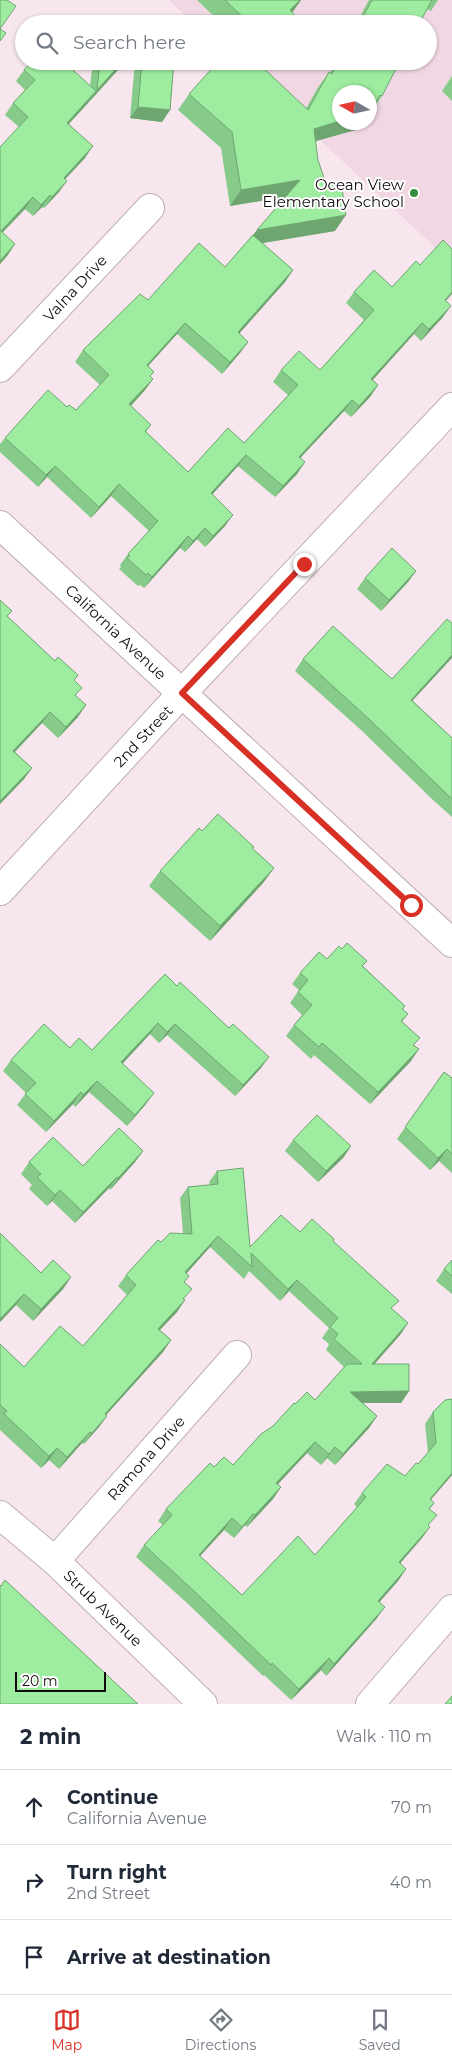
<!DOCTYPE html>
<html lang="en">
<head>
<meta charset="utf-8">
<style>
  :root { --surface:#fff; --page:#f2f2f3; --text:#1f2937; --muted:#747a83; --line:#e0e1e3; --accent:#d93025 }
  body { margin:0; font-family:Montserrat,sans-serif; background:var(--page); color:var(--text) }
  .compass { position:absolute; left:332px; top:85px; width:45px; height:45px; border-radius:50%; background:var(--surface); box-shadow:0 1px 4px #0004; rotate:279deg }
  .scale { position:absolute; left:15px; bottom:12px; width:91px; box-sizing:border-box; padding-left:5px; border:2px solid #120c0f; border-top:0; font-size:14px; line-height:18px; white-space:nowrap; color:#120c0f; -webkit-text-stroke:4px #fff; paint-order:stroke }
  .stop { position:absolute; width:15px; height:15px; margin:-11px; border:4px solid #d93025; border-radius:50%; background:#fff }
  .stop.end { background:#d93025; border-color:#fff; box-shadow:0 1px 5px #0008 }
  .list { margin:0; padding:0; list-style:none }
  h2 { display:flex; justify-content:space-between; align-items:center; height:65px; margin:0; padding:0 20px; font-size:21px }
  h2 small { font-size:16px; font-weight:400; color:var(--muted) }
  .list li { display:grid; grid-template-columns:32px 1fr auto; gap:15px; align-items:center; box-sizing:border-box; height:75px; padding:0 20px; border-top:1px solid var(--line) }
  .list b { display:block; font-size:19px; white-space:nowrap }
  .list p { margin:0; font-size:16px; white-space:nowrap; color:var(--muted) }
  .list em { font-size:16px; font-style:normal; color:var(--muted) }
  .icon { flex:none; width:28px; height:28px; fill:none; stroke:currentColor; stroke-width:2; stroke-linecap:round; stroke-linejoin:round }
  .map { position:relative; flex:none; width:452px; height:1704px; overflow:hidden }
  .search { position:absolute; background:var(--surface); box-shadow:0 1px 4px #0004; left:15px; right:15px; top:15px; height:55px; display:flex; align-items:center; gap:12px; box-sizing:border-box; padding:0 18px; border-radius:28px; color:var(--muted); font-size:19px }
  .sheet { height:290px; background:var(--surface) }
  nav { display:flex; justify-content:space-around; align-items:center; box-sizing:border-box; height:70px; border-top:1px solid var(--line); background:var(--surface); font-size:14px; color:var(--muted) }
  nav a { display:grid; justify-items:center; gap:2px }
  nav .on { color:var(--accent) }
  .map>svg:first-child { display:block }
  .built { fill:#f0d7e3; fill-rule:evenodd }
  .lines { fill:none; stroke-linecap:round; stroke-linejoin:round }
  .minor-casing { stroke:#beadb5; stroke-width:30 }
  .minor { stroke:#fff; stroke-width:28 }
  .wall { fill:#87cb8a }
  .shaded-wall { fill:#6ea570 }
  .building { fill:#9deca0; stroke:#6ea570 }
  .route { stroke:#d93025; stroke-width:6 }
  .poi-dot { fill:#348d3d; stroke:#fff; stroke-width:2 }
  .labels { text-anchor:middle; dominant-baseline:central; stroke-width:4; stroke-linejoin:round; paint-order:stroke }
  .poi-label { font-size:15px; fill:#120c0f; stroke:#fff; text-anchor:end }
  .street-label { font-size:15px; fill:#120c0f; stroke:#fff }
</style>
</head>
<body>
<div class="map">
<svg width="452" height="1704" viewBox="0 0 452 1704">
  <rect width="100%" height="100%" fill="#f8e6ee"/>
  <path class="built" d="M169,0H452V263L235,61H428V24H194ZM340,92H370V122H340Z"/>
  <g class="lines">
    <g class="minor-casing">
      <g id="minor">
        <path d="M0,368L150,208"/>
        <path d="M0,525L452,943"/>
        <path d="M0,891L182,693L452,407"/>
        <path d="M0,1515L55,1561L203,1704"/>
        <path d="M55,1561L237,1355"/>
        <path d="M370,1704L452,1609"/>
      </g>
    </g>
    <use href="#minor" class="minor"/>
  </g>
  <g class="wall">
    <path d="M197,0H301L292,12L295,24H222Z"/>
    <path d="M369,0H438L431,11L427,9L419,24H356Z"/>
    <path d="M93,61H126L69,124L85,158L65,179L59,192L44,208L42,207L33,216L25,209L2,233L15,244L7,256L0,264V147L19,127L5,115L13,103L25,90L16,81L24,70L90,86Z"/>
    <path d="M135,61H174L170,110L162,122L130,118Z"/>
    <path d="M336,61H400L382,96L371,112L370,114V92L340,122H363L359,129L315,141L318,160L335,231L262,243L293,270L285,282L239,333L248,342L240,353L222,374L177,334L148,366L151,377L153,379L145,390L131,406L151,425L146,432L188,472L244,443L288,395L273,382L281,370H320L364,320L346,303L354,292L392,287L446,301L443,317L421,341L414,334L372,380L378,385L370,397L351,417L344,411L300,458L305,462L297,474L275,497L238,466L212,494L225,526L205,547L197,539L185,552L180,548L144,588L140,585L138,586L119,569L121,567L120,565L128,554L149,531L111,496L91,518L47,477L38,487L0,452V444L5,438L67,407L76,410L100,385L75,362L83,350L148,300L225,267L286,197L230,206L221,148L178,110L189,94L220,70L260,65L306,109L317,89L329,72L330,73Z"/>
    <path d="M452,76V101L442,91Z"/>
    <path d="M416,571L408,582L381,611L357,589L365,578Z"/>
    <path d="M8,617L55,661L78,675L74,680L78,717L58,738L42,723L15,752L32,768L24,779L0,804Z"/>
    <path d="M303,659L392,679L413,701L452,738V817L433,800L361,730L295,671Z"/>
    <path d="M202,831L253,849L274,868L263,883L210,941L149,886L160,871Z"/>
    <path d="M327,959L363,966L405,1006L403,1010L408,1014L402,1022L420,1038L414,1045L411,1061L370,1104L314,1055L311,1059L286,1036L294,1025L302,1015L290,1003L299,990L292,984L300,973Z"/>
    <path d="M165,974L261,1068L235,1096L167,1035L159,1043L150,1034L122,1064L146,1104L127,1126L89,1092L75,1107L73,1104L46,1132L17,1105L26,1093L3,1071L11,1060L70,1048L92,1050Z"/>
    <path d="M444,1072L452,1078V1173L439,1161L430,1170L397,1139Z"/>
    <path d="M293,1140L351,1146L343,1158L318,1182L285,1151Z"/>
    <path d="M143,1151L135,1162L110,1190L109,1188L75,1223L52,1201L47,1206L29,1189L32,1185L21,1174L29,1162L83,1166Z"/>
    <path d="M217,1171L250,1247L300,1232L333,1241L392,1309L408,1323L400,1335L374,1364L409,1391L401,1403H363L377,1416L369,1428L335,1465L327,1458L321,1465L307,1453L277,1484L281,1487L273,1499L247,1527L245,1525L234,1538L224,1530L200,1556L242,1595L315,1555L357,1507L354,1504L362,1493L405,1476L418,1464L428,1453L425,1424L433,1412L452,1399V1475L431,1499L434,1503L430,1509L429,1526L422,1538L400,1563L406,1569L398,1581L379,1602L377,1618L326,1676L321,1670L291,1700L264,1675L263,1676L187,1603L136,1557L144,1545L163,1525L158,1521L166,1509L214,1467L233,1465L295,1404L315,1400L344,1367L326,1350L329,1344L322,1338L329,1328L289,1291L280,1301L249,1271L244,1279L210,1247L186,1274L185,1282L184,1300L177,1312L160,1330L171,1340L163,1352L106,1415L107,1416L99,1427L84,1444L82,1443L59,1469L49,1460L41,1468L0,1430V1344L24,1367L83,1346L127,1295L118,1286L126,1275L161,1242L183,1233L180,1198L188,1187L210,1185L209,1182Z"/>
    <path d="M0,1233L41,1273L71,1277L63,1289L33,1321L16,1305L0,1322Z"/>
    <path d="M452,1260V1294L436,1281L444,1269Z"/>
  </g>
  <g class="shaded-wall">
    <path d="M300,0H301L292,13L290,10Z"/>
    <path d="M123,61H126L89,102L97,90Z"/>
    <path d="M96,91L88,103L59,134L67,123Z"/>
    <path d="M138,107L170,110L162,122L130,118Z"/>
    <path d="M340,121V122H363L359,129L302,145L314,129Z"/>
    <path d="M93,146L85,158L56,189L64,178Z"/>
    <path d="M300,180L289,196L230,206L241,190Z"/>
    <path d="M67,181L59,192L44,208L52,197Z"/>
    <path d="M50,195L42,207L33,216L41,205Z"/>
    <path d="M33,197L25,209L0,235V233Z"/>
    <path d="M346,215L335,231L245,246L257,230Z"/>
    <path d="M15,244L7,256L0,264V261Z"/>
    <path d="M293,270L285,282L230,344L238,332Z"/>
    <path d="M452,292V294L437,311L445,300Z"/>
    <path d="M451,306L443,317L421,341L429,329Z"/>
    <path d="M185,323L177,334L139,376L147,365Z"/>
    <path d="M422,323L414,334L363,391L371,379Z"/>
    <path d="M248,342L240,353L222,374L230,362Z"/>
    <path d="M153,379L145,390L121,416L129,404Z"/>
    <path d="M378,385L370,397L351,417L359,406Z"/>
    <path d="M352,400L344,411L291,468L299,457Z"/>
    <path d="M246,455L238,466L203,505L211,493Z"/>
    <path d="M305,462L297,474L275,497L283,486Z"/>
    <path d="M55,466L47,477L38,487L46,475Z"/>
    <path d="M119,484L111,496L91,518L99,507Z"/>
    <path d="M233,515L225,526L205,547L213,536Z"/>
    <path d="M205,528L197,539L185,552L193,541Z"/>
    <path d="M188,536L180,548L144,588L152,577Z"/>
    <path d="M416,571L408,582L381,611L389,600Z"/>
    <path d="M452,655V658L403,711L411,700Z"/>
    <path d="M86,705L78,717L58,738L66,727Z"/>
    <path d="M50,712L42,723L5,762L13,751Z"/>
    <path d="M32,768L24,779L0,804V801Z"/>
    <path d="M274,868L263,883L210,941L220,926Z"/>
    <path d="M158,1023L150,1034L113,1074L121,1062Z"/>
    <path d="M175,1024L167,1035L159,1043L167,1032Z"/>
    <path d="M419,1049L411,1061L370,1104L378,1092Z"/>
    <path d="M269,1057L261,1068L235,1096L243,1085Z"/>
    <path d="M97,1081L89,1092L75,1107L83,1095Z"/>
    <path d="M81,1092L73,1104L46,1132L54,1121Z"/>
    <path d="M154,1093L146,1104L127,1126L135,1115Z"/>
    <path d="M351,1146L343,1158L318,1182L326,1171Z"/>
    <path d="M447,1149L439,1161L430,1170L438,1158Z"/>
    <path d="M143,1151L135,1162L110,1190L118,1178Z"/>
    <path d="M117,1177L109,1188L75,1223L83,1212Z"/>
    <path d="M60,1190L52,1201L47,1206L55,1195Z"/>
    <path d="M218,1236L210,1247L177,1284L185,1272Z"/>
    <path d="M71,1277L63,1289L33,1321L41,1309Z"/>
    <path d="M297,1280L289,1291L280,1301L288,1289Z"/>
    <path d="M24,1294L16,1305L0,1322V1319Z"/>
    <path d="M185,1300L177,1312L150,1340L158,1329Z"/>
    <path d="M408,1323L400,1335L364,1376L372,1364Z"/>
    <path d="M171,1340L163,1352L97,1425L105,1414Z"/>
    <path d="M409,1391L401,1403H342L350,1392Z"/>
    <path d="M107,1416L99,1427L84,1444L92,1433Z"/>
    <path d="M377,1416L369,1428L335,1465L343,1454Z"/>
    <path d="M90,1432L82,1443L59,1469L67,1457Z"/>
    <path d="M315,1442L307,1453L268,1495L276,1483Z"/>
    <path d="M335,1447L327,1458L321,1465L329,1454Z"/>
    <path d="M57,1448L49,1460L41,1468L49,1456Z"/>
    <path d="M452,1473V1475L422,1510L430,1499Z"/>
    <path d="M281,1487L273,1499L247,1527L255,1515Z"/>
    <path d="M253,1514L245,1525L234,1538L242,1527Z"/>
    <path d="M232,1518L224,1530L191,1566L199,1555Z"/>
    <path d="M430,1527L422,1538L391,1574L399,1562Z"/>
    <path d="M406,1569L398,1581L370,1613L378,1601Z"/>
    <path d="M385,1607L377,1618L326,1676L334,1664Z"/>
    <path d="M329,1658L321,1670L291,1700L299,1689Z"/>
  </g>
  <g class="building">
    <path d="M0,0H7L16,6L0,29Z"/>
    <path d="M225,0H300L290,10L298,19L294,24H250Z"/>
    <path d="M372,0H432L419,24H359Z"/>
    <path d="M0,29L6,33L0,41Z"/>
    <path d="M32,61H63L96,91L67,123L93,146L64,178L67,181L52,197L50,195L41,205L33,197L1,231L15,244L0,261V147L28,117L13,103L35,80L24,70Z"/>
    <path d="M100,61H123L97,90Z"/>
    <path d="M142,61H174L170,110L138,107Z"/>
    <path d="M228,61H259L258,63L308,110L329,72L332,74L338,61H400L382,96L380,95L370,113V92H340V121L314,129L318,160L326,184L341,182L346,215L257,230L300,180L241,190L232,132L189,94L215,65L220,70Z"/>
    <path d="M253,235L293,270L238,332L248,342L230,362L185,323L147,365L154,372L150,376L153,379L129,404L151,425L145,431L188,472L228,428L244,443L298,385L281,370L299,351L320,370L374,310L354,292L374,270L392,287L416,261L420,265L443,240L452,249V292L445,300L451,306L429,329L422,323L371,379L378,385L359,406L352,400L299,457L305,462L283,486L246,455L211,493L233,515L213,536L205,528L193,541L188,536L152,577L148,573L146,575L127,558L130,556L128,554L158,521L119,484L99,507L55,466L46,475L5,438L48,390L67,407L69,405L76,410L109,375L83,350L140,294L148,300L199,243L225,267Z"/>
    <path d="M392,548L416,571L389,600L365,578Z"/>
    <path d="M0,600L12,611L7,616L55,661L58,657L78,675L74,680L82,688L75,695L86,705L66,727L50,712L13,751L32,768L0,801Z"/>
    <path d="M447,619L452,623V655L411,700L452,738V799L369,719L303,659L333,626L392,679Z"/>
    <path d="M218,814L254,847L252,848L274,868L220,926L160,871L199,828L202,831Z"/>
    <path d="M347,943L367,961L362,966L405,1006L402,1009L408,1014L401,1021L420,1038L413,1045L419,1049L378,1092L322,1043L319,1047L294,1025L312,1005L298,992L308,980L300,973L319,952L327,959L339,946L342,949Z"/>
    <path d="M165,974L177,986L180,982L229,1028L233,1024L269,1057L243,1085L175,1024L167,1032L158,1023L121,1062L154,1093L135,1115L97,1081L83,1095L81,1092L54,1121L25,1094L36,1083L11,1060L44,1024L70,1048L79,1038L92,1050Z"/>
    <path d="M444,1072L452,1078V1154L447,1149L438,1158L405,1127Z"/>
    <path d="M317,1115L351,1146L326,1171L293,1140Z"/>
    <path d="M119,1128L143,1151L118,1178L117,1177L83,1212L60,1190L55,1195L37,1177L41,1174L29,1162L53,1137L83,1166Z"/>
    <path d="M243,1168L250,1247L281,1215L300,1232L312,1219L334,1239L333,1241L399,1301L391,1308L408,1323L372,1364H409V1391L350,1392L377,1416L343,1454L335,1447L329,1454L315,1442L276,1483L281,1487L255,1515L253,1514L242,1527L232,1518L199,1555L242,1595L298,1536L315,1555L366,1497L362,1493L387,1464L405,1476L416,1463L418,1464L436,1443L433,1412L445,1400L452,1399V1473L430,1499L434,1503L429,1509L437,1515L428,1525L430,1527L399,1562L406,1569L378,1601L385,1607L334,1664L329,1658L299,1689L272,1663L271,1665L195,1592L144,1545L172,1515L166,1509L210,1463L214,1467L224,1457L233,1465L261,1434L273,1426L294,1403L295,1404L307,1392L315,1400L347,1364H362L334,1339L338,1334L330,1327L338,1318L297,1280L288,1289L251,1253L252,1267L218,1236L185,1272L189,1276L184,1282L192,1289L183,1299L185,1300L158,1329L171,1340L105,1414L107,1416L92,1433L90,1432L67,1457L57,1448L49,1456L4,1414L7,1411L0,1405V1344L24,1367L60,1326L83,1346L136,1285L126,1275L158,1240L161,1242L170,1233L192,1234L188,1187L218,1184L217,1171Z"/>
    <path d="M0,1233L41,1273L53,1260L71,1277L41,1309L24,1294L0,1319Z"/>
    <path d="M452,1260V1276L444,1269Z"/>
    <path d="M5,1580L138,1704H0V1585L1,1586Z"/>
    <path d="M452,1696V1704H445Z"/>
  </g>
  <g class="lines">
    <path class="route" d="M304,564L182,693L411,905"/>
  </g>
  <circle class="poi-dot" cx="414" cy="193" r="5"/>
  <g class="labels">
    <g class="poi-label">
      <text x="404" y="184">Ocean View<tspan x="404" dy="17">Elementary School</tspan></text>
    </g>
    <g class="street-label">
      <text transform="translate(75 288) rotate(-47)">Valna Drive</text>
      <text transform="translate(116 632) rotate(43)">California Avenue</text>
      <text transform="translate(143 736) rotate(-47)">2nd Street</text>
      <text transform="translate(146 1458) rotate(-48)">Ramona Drive</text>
      <text transform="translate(103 1608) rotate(44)">Strub Avenue</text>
    </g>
  </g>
</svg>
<svg class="compass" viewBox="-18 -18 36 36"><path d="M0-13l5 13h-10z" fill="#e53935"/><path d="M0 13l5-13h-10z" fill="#747a83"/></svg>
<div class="scale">20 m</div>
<div class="stop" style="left:411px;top:905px"></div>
<div class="stop end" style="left:304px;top:564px"></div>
<div class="search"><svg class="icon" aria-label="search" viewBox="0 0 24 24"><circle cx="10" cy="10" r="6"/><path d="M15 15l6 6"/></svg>Search here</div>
</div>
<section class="sheet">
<h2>2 min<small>Walk · 110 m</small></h2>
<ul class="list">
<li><svg class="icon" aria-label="ahead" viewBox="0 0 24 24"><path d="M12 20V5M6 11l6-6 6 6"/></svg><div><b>Continue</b><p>California Avenue</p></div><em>70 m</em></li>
<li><svg class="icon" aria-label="right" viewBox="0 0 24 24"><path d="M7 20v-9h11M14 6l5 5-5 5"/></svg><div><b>Turn right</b><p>2nd Street</p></div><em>40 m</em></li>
<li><svg class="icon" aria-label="arrive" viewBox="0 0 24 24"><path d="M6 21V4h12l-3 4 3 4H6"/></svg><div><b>Arrive at destination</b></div></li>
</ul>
</section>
<nav>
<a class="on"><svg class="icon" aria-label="map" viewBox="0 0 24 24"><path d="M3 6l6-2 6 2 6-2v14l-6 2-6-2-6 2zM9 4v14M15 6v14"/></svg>Map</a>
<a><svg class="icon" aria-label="directions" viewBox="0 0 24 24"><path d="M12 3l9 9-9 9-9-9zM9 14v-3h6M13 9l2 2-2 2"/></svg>Directions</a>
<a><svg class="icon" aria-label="saved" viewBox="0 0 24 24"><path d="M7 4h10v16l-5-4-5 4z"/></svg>Saved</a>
</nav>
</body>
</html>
